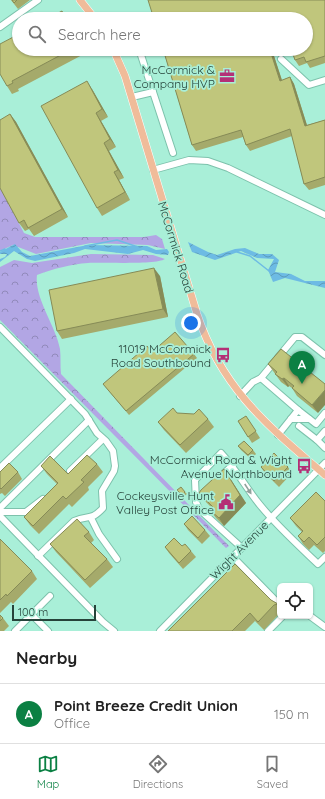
<!DOCTYPE html>
<html lang="en">
<head>
<meta charset="utf-8">
<style>
  :root { --surface:#fff; --page:#f6f6f6; --text:#222; --muted:#767676; --line:#e0e0e0; --accent:#0b8043 }
  body { margin:0; font-family:Quicksand,sans-serif; background:var(--page); color:var(--text) }
  .controls { position:absolute; right:12px; bottom:12px; display:grid; overflow:hidden; border-radius:6px; box-shadow:0 1px 3px #0004 }
  .controls button { width:36px; height:36px; display:grid; place-items:center; padding:0; border:0; border-bottom:1px solid var(--line); background:var(--surface); color:var(--text); font:20px sans-serif }
  .scale { position:absolute; left:12px; bottom:10px; width:84px; box-sizing:border-box; padding-left:4px; border:2px solid #26433a; border-top:0; font-size:11px; line-height:14px; white-space:nowrap; color:#26433a; -webkit-text-stroke:3px #a9efd8; paint-order:stroke }
  .you { position:absolute; left:191px; top:323px; width:14px; height:14px; margin:-10px; border:3px solid #fff; border-radius:50%; background:#1a73e8; box-shadow:0 0 0 6px #1a73e833 }
  .badge { display:grid; place-items:center; width:26px; height:26px; border-radius:50%; background:var(--accent); color:#fff; font-size:13px; font-weight:700 }
  .pin { position:absolute; translate:-50% -33px; filter:drop-shadow(0 1px 2px #0008) }
  .pin::after { content:''; position:absolute; top:21px; width:14px; height:12px; background:inherit; clip-path:polygon(0 0,100% 0,50% 100%) }
  .list { margin:0; padding:0; list-style:none }
  h2 { display:flex; justify-content:space-between; align-items:center; height:52px; margin:0; padding:0 16px; font-size:17px }
  h2 small { font-size:13px; font-weight:400; color:var(--muted) }
  .list li { display:grid; grid-template-columns:26px 1fr auto; gap:12px; align-items:center; box-sizing:border-box; height:60px; padding:0 16px; border-top:1px solid var(--line) }
  .list b { display:block; font-size:15px; white-space:nowrap }
  .list p { margin:0; font-size:13px; white-space:nowrap; color:var(--muted) }
  .list em { font-size:13px; font-style:normal; color:var(--muted) }
  .icon { flex:none; width:22px; height:22px; fill:none; stroke:currentColor; stroke-width:2; stroke-linecap:round; stroke-linejoin:round }
  .map { position:relative; flex:none; width:325px; height:631px; overflow:hidden }
  .search { position:absolute; background:var(--surface); box-shadow:0 1px 3px #0004; left:12px; right:12px; top:12px; height:44px; display:flex; align-items:center; gap:10px; box-sizing:border-box; padding:0 14px; border-radius:22px; color:var(--muted); font-size:15px }
  .sheet { height:112px; background:var(--surface) }
  nav { display:flex; justify-content:space-around; align-items:center; box-sizing:border-box; height:56px; border-top:1px solid var(--line); background:var(--surface); font-size:11px; color:var(--muted) }
  nav a { display:grid; justify-items:center; gap:2px }
  nav .on { color:var(--accent) }
  .map>svg:first-child { display:block }
  .forest { fill:url(#forest-crowns) }
  .water { fill:url(#water-waves) }
  .lines { fill:none; stroke-linecap:round; stroke-linejoin:round }
  .stream { stroke:#6dbbe4; stroke-width:1.5 }
  .minor-casing { stroke:#7dc2ac; stroke-width:8 }
  .major-casing { stroke:#fff; stroke-width:8 }
  .minor { stroke:#fff; stroke-width:6 }
  .major { stroke:#f0bc9a; stroke-width:7 }
  .wall { fill:#a5aa6b }
  .shaded-wall { fill:#868b57 }
  .building { fill:#c0c67c; stroke:#868b57 }
  .oneway { fill:#92a19c }
  .labels { text-anchor:middle; dominant-baseline:central; stroke-width:3.5; stroke-linejoin:round; paint-order:stroke }
  .poi-label { font-size:12px; fill:#26433a; stroke:#a9efd8; text-anchor:end }
  .street-label { font-size:12px; fill:#26433a; stroke:#a9efd8 }
</style>
</head>
<body>
<div class="map">
<svg width="325" height="631" viewBox="0 0 325 631">
  <defs>
    <pattern id="forest-crowns" width="20" height="18" patternUnits="userSpaceOnUse"><rect width="20" height="18" fill="#b2a6e4"/><path d="M2 6a3 3 0 1 1 6 0M12 15a3 3 0 1 1 6 0" fill="none" stroke="#9189ba"/></pattern>
    <pattern id="water-waves" width="16" height="10" patternUnits="userSpaceOnUse"><rect width="16" height="10" fill="#6dbbe4"/><path d="M0 5q4-4 8 0t8 0" fill="none" stroke="#599aba"/></pattern>
  </defs>
  <rect width="100%" height="100%" fill="#a9efd8"/>
  <g class="forest">
    <path d="M0,187L24,233L35,237H144L156,235L162,239L165,249L148,245L91,243L36,254L13,245L0,251Z"/>
    <path d="M91,254L153,255L165,259C156,265 102,262 88,263C71,264 53,269 37,275C34,298 56,326 60,349C61,357 60,366 61,374L229,546L226,548L0,320V267L14,260L32,263Z"/>
  </g>
  <g class="water">
    <path d="M188,242L208,252L217,255L235,249L245,248L259,254H272L279,260L275,272L291,274L305,281H325V288L285,278L273,282L268,270L274,259L257,258L241,251L215,260L192,252Z"/>
    <path d="M15,244L22,252L30,256L88,245L147,246L156,250L167,249L169,252L168,255L156,254L143,250L128,254L85,249L74,253L35,261L27,259L14,251L0,262V259L5,257L7,254H0V252Z"/>
  </g>
  <g class="lines">
    <g class="stream">
      <path d="M85,246L117,240L138,247"/>
      <path d="M0,251L5,249"/>
      <path d="M237,252L250,256L269,271"/>
    </g>
    <g class="minor-casing">
      <g id="minor">
        <path d="M0,27L38,0"/>
        <path d="M281,59L309,85L325,80"/>
        <path d="M153,92L173,153"/>
        <path d="M132,97L153,92L139,49"/>
        <path d="M153,170L189,160L208,161L228,168L325,215"/>
        <path d="M0,327L85,414L97,433L106,441L113,451L115,466L114,471L102,491L103,508C90,522 89,514 74,521L38,556"/>
        <path d="M261,378L298,410"/>
        <path d="M240,396L253,382L261,378L295,337H302L325,355"/>
        <path d="M291,419H309"/>
        <path d="M299,426L317,440"/>
        <path d="M325,431L317,440L325,448"/>
        <path d="M278,435L298,410L316,424L325,413"/>
        <path d="M0,468L71,399"/>
        <path d="M70,471L103,439"/>
        <path d="M220,477L233,465"/>
        <path d="M0,508L89,420"/>
        <path d="M0,512H26L43,499"/>
        <path d="M0,516L103,622L114,631"/>
        <path d="M91,518L99,534L117,559"/>
        <path d="M242,548L199,509L196,502L195,480L221,453C236,469 246,488 260,505C277,526 298,545 318,564L325,557"/>
        <path d="M233,557L280,605"/>
        <path d="M32,615L48,631"/>
        <path d="M310,616L325,627"/>
        <path d="M15,631L50,596"/>
        <path d="M160,631L325,463"/>
        <path d="M268,631L283,616"/>
      </g>
    </g>
    <g class="major-casing">
      <g id="major">
        <path d="M80,0L95,19"/>
        <path d="M113,49L125,76L197,314C222,389 267,425 325,475"/>
      </g>
    </g>
    <use href="#minor" class="minor"/>
    <use href="#major" class="major"/>
  </g>
  <g class="wall">
    <path d="M11,0H30L18,9Z"/>
    <path d="M325,0V63L310,68L307,63L299,66L295,60L292,51L274,56L282,80L290,77L294,84L307,125L325,120V185L309,190L304,184L292,136L250,151L246,145L243,137L196,151L192,145L163,49H306Z"/>
    <path d="M19,49H84L86,53L18,89L19,91L12,94L7,86Z"/>
    <path d="M92,89L108,117L101,121L116,147L109,151L124,178L119,180L130,200L102,216L97,208Z"/>
    <path d="M10,114L16,122L68,217L34,236L29,229L25,231L19,223Z"/>
    <path d="M160,276L168,317L62,339L57,331Z"/>
    <path d="M281,349L318,413L297,396L292,388L289,386L288,387L281,382L268,364Z"/>
    <path d="M152,352L194,354L197,358L129,415L103,384Z"/>
    <path d="M177,413L208,419L214,427L186,453L164,430L158,422Z"/>
    <path d="M246,416L260,438L252,443L238,421Z"/>
    <path d="M238,446L253,450L256,454L251,459L241,450Z"/>
    <path d="M97,464L103,472L88,487L89,490L72,507L69,504L39,534L30,525L24,517L57,484L47,474L41,466L68,474Z"/>
    <path d="M261,467H288L292,473L279,487L265,473Z"/>
    <path d="M0,472H18L22,479L5,496L2,493L0,494Z"/>
    <path d="M229,477L246,503L224,526L216,518L210,510L212,508L205,501L199,493Z"/>
    <path d="M177,490L185,492L187,494L183,497Z"/>
    <path d="M325,501V551L323,553L314,545L309,550L303,544L298,536L302,532L296,526L290,518Z"/>
    <path d="M184,524L205,530L210,536L202,544L188,530Z"/>
    <path d="M89,532L94,540L91,543L107,559L113,567L90,588L56,552L50,544Z"/>
    <path d="M0,539L32,571L37,579L13,604L11,602L0,613Z"/>
    <path d="M182,546L191,551L196,557L183,569L169,553L165,547Z"/>
    <path d="M271,600L278,604L280,607V613L264,630L255,621L245,631H168Z"/>
    <path d="M0,615L3,618L9,626L4,631H0Z"/>
  </g>
  <g class="shaded-wall">
    <path d="M270,50L274,56L284,87L280,81Z"/>
    <path d="M290,77L294,84L309,132L305,126Z"/>
    <path d="M87,81L92,89L108,117L102,109Z"/>
    <path d="M96,113L101,121L116,147L110,139Z"/>
    <path d="M10,114L16,122L68,217L62,209Z"/>
    <path d="M104,143L109,151L124,178L118,170Z"/>
    <path d="M114,172L119,180L130,200L125,192Z"/>
    <path d="M154,268L160,276L168,317L163,309Z"/>
    <path d="M284,378L289,386L288,387L282,379Z"/>
    <path d="M325,390V405L318,413L312,405Z"/>
    <path d="M224,469L246,503L224,526L219,518Z"/>
  </g>
  <g class="building">
    <path d="M12,0H17L14,3Z"/>
    <path d="M148,0H325V56L306,62L304,57L295,60L291,49H306V19H154Z"/>
    <path d="M62,11L66,19H47Z"/>
    <path d="M19,34V49H72L12,81L13,83L7,86L0,74V44Z"/>
    <path d="M163,49H272L270,50L280,81L290,77L305,126L325,120V177L304,184L290,129L246,145L241,130L192,145Z"/>
    <path d="M87,81L102,109L96,113L110,139L104,143L118,170L114,172L125,192L97,208L41,106Z"/>
    <path d="M10,114L62,209L28,228L24,220L19,223L0,188V120Z"/>
    <path d="M154,268L163,309L57,331L49,290Z"/>
    <path d="M175,332L194,354L126,411L103,384L147,346L152,352Z"/>
    <path d="M281,349L325,384V390L312,405L292,388L294,386L284,378L282,379L275,374L277,372L268,364Z"/>
    <path d="M173,408L177,413L194,414L199,409L208,419L180,445L158,422Z"/>
    <path d="M246,416L256,431L248,437L238,421Z"/>
    <path d="M244,441L253,450L248,455L238,446Z"/>
    <path d="M274,453L288,467L274,481L261,467Z"/>
    <path d="M87,455L97,464L81,480L84,482L66,499L63,496L33,526L24,517L58,483L41,466L50,456L68,474Z"/>
    <path d="M9,463L18,472L1,489L0,488V472Z"/>
    <path d="M224,469L240,495L219,518L210,510L213,507L199,493L201,490Z"/>
    <path d="M181,487L185,492L182,495L177,490Z"/>
    <path d="M316,492L325,501V537L317,545L309,537L304,542L298,536L303,531L290,518Z"/>
    <path d="M192,516L205,530L198,538L184,524Z"/>
    <path d="M77,519L89,532L84,536L107,559L85,580L50,544Z"/>
    <path d="M174,538L182,546L185,544L191,551L179,563L165,547Z"/>
    <path d="M0,539L32,571L7,596L6,594L0,600Z"/>
    <path d="M235,564L271,600L278,604L274,605L258,622L250,613L232,631H168Z"/>
    <path d="M0,615L3,618L0,621Z"/>
  </g>
  <defs><path id="oneway-solid" d="M-6-.8H1V-3.2L6.5 0L1 3.2V.8H-6Z"/></defs>
  <use class="oneway" href="#oneway-solid" transform="translate(248 489) rotate(57)"/>
  <defs>
    <g id="office-bare" transform="scale(1.2)"><path d="M-6-3h4V-5.5h4V-3h4V5H-6ZM-1-4.5V-3h2v-1.5ZM-6 0V1H6V0Z" fill="#b42f76" stroke="#a9efd8" stroke-width="2.5" paint-order="stroke"/></g>
    <g id="bus-bare" transform="scale(1.2)"><path d="M-5-6H5V4H4V6H2V4H-2V6H-4V4H-5ZM-3.5-4V0h7V-4ZM-3.5 1.2v1.5H-2V1.2ZM2 1.2v1.5H3.5V1.2Z" fill="#b42f76" stroke="#a9efd8" stroke-width="2.5" paint-order="stroke"/></g>
    <g id="civic-bare" transform="scale(1.2)"><path d="M-.6-6.5H3V-4.5H.6V-3L4-1V1h2V6H-6V1h2V-1L-.6-3ZM-1.2 2.5V6h2.4V2.5Z" fill="#b42f76" stroke="#a9efd8" stroke-width="2.5" paint-order="stroke"/></g>
  </defs>
  <g fill-rule="evenodd">
    <use href="#office-bare" x="227" y="76"/>
    <use href="#bus-bare" x="223" y="355"/>
    <use href="#bus-bare" x="304" y="466"/>
    <use href="#civic-bare" x="226" y="502"/>
  </g>
  <g class="labels">
    <g class="poi-label">
      <text x="215" y="69">McCormick &amp;<tspan x="215" dy="14">Company HVP</tspan></text>
      <text x="211" y="348">11019 McCormick<tspan x="211" dy="14">Road Southbound</tspan></text>
      <text x="292" y="459">McCormick Road &amp; Wight<tspan x="292" dy="14">Avenue Northbound</tspan></text>
      <text x="214" y="495">Cockeysville Hunt<tspan x="214" dy="14">Valley Post Office</tspan></text>
    </g>
    <g class="street-label">
      <text transform="translate(176 247) rotate(73)">McCormick Road</text>
      <text transform="translate(239 550) rotate(-45)">Wight Avenue</text>
    </g>
  </g>
</svg>
<div class="controls">
<button><svg class="icon" aria-label="locate" viewBox="0 0 24 24"><circle cx="12" cy="12" r="6"/><path d="M12 2v4M12 18v4M2 12h4M18 12h4"/></svg></button>
</div>
<div class="scale">100 m</div>
<div class="you"></div>
<div class="pin badge" style="left:302px;top:384px">A</div>
<div class="search"><svg class="icon" aria-label="search" viewBox="0 0 24 24"><circle cx="10" cy="10" r="6"/><path d="M15 15l6 6"/></svg>Search here</div>
</div>
<section class="sheet">
<h2>Nearby<small></small></h2>
<ul class="list">
<li><span class="badge">A</span><div><b>Point Breeze Credit Union</b><p>Office</p></div><em>150 m</em></li>
</ul>
</section>
<nav>
<a class="on"><svg class="icon" aria-label="map" viewBox="0 0 24 24"><path d="M3 6l6-2 6 2 6-2v14l-6 2-6-2-6 2zM9 4v14M15 6v14"/></svg>Map</a>
<a><svg class="icon" aria-label="directions" viewBox="0 0 24 24"><path d="M12 3l9 9-9 9-9-9zM9 14v-3h6M13 9l2 2-2 2"/></svg>Directions</a>
<a><svg class="icon" aria-label="saved" viewBox="0 0 24 24"><path d="M7 4h10v16l-5-4-5 4z"/></svg>Saved</a>
</nav>
</body>
</html>
